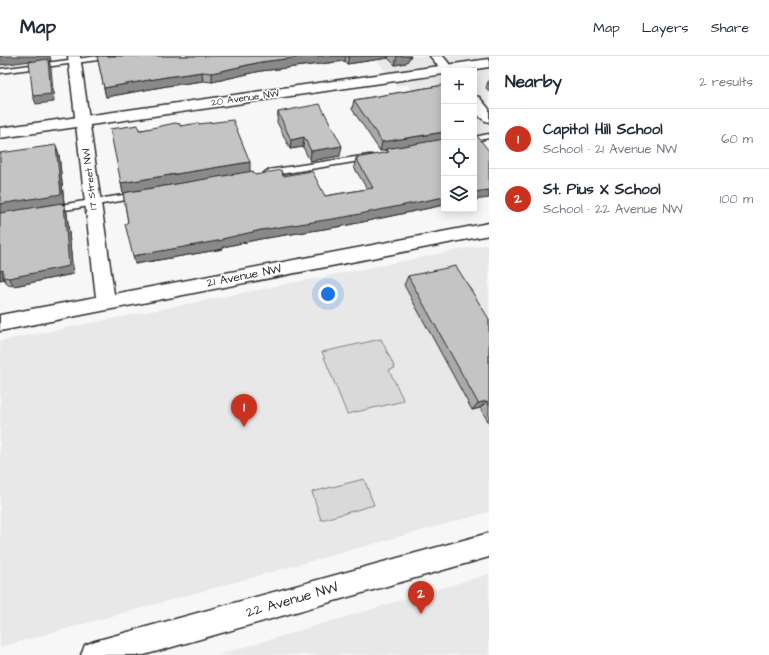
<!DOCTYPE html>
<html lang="en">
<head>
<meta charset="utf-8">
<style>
  :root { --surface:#fff; --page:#f2f2f3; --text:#1f2937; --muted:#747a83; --line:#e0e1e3; --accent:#c8321e }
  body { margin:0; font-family:"Architects Daughter",sans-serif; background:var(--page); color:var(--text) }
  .controls { position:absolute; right:12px; top:12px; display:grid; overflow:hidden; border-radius:0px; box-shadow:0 2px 10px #0003 }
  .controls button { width:36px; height:36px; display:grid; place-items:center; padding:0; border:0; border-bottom:1px solid var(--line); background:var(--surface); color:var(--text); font:20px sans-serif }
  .you { position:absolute; left:328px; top:238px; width:14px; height:14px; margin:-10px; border:3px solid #fff; border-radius:50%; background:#1a73e8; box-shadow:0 0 0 6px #1a73e833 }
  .badge { display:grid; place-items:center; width:26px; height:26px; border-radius:50%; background:var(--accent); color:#fff; font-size:13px; font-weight:700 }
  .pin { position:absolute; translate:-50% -33px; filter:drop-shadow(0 1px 2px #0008) }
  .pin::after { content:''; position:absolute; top:21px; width:14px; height:12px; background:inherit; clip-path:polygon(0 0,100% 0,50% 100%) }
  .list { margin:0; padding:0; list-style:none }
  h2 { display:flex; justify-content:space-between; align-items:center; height:52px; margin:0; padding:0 16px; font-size:17px }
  h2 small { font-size:13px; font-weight:400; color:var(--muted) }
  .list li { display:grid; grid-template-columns:26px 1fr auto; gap:12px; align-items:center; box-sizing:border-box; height:60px; padding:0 16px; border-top:1px solid var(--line) }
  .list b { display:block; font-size:15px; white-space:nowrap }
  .list p { margin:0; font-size:13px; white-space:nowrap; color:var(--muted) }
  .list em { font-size:13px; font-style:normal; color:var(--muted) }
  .icon { flex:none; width:22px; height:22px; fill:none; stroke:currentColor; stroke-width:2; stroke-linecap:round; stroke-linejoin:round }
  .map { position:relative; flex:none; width:489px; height:599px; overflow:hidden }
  header { display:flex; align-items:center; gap:24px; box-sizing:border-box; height:56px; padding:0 20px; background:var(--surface); border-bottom:1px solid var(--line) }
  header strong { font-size:19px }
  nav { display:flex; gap:22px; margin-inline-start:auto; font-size:14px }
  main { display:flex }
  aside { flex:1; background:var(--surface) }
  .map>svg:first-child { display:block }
  .built { fill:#e8e8e8 }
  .green { fill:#d9d9d9; stroke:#828282 }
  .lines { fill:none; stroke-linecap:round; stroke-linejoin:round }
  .service-casing { stroke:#2b2b2b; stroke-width:3 }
  .minor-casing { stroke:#2b2b2b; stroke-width:3 }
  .tertiary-casing { stroke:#2b2b2b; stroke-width:3 }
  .service { fill:#fff; fill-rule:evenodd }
  .minor { fill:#fff; fill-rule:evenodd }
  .tertiary { fill:#fff; fill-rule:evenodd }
  .wall { fill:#a9a9a9; stroke:#2b2b2b }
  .shaded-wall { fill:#898989; stroke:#2b2b2b }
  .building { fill:#c4c4c4; stroke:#2b2b2b }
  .labels { text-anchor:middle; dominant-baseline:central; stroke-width:3; stroke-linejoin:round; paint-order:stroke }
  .far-street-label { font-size:10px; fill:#2b2b2b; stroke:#fff }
  .street-label { font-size:12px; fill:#2b2b2b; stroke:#fff }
  .near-street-label { font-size:14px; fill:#2b2b2b; stroke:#fff }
</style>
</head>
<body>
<header>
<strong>Map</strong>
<nav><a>Map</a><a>Layers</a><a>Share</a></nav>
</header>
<main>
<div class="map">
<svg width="489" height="599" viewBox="0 0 489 599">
  <rect width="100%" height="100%" fill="#f7f7f7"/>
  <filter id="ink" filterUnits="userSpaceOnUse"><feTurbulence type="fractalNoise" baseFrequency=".025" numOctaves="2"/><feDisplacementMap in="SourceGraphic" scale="8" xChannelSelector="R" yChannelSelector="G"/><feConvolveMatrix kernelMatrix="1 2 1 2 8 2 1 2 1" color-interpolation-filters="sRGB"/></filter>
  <g filter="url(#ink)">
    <g class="built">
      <path d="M374,0H489V77L474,79V15H444V77L408,29L396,30Z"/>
      <path d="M489,188V456L0,591V285Z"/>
      <path d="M489,518V599H218Z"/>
    </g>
    <g class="green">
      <path d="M381,283L395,312L389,314L404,345L347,358L322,296Z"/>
      <path d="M364,423L374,449L321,464L312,436Z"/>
    </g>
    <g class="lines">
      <g class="service-casing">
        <g id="service">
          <path d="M99,0H116L113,2L0,17V13Z"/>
          <path d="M489,78V82L474,85V81Z"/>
          <path d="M369,99H372V103L268,120L264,117L268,114Z"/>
          <path d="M136,137L139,138V142L53,156L49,153L53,150Z"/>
        </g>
      </g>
      <g class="minor-casing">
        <g id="minor">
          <path d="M68,0H80L114,238L489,167V179L0,275V259L96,241Z"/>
          <path d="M430,0H443L455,15H444V17Z"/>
          <path d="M474,40L479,41L489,53V66C476,63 474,51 474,40Z"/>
          <path d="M489,477V501L144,599H81L85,589L95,585Z"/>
        </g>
      </g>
      <g class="tertiary-casing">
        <path id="tertiary" d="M489,3V11L463,15H444V18L0,82V72Z"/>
      </g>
      <use href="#service" class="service"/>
      <use href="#minor" class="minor"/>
      <use href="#tertiary" class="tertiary"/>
    </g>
    <g class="wall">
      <path d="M97,0H411L406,7L395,9L388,2L347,8L345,5L261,15L212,26L203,25L167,30L106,41Z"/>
      <path d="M489,23V35L486,32Z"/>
      <path d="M444,29V149L343,170L260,183L223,191V193L135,208L128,166L123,137L121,127L139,74L180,70L199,68L250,115L255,119L283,120L325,140L367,133L354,111L356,102L385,97L386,94L380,95L352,53L354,44Z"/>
      <path d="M278,56L340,100L310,105L303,91L290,93L277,66Z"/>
      <path d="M0,97L59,98L64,147H62V149L64,148L67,157L73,218L14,230L8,229L4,223L0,224Z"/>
      <path d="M408,220L489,263V367L480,352L472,354L404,229Z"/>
    </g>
    <g class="shaded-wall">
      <path d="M0,0H50L51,5H49L51,12L54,46L36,48L33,40L32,7L31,5L0,9Z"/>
      <path d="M309,0H346L345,5L261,15L212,26V17L261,6Z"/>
      <path d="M349,0H389L388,2L347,8Z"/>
      <path d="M397,0H411L406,7L395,9Z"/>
      <path d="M202,16L203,25L167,30L106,41L104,32L166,21Z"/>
      <path d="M444,76V84L386,93V94L380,95L382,86Z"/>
      <path d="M304,81L303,91L290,93L291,84Z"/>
      <path d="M56,89L59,98L64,147H62L65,155L64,148L67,157L73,218L14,230L9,222L0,157V148Z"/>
      <path d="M342,90L340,100L310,105L311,95Z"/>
      <path d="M250,106V116L123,137L121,127Z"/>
      <path d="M489,134V142L474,144V136Z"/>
      <path d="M444,141V149L343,170L260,183L223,191V193L135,208L133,200L261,174Z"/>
      <path d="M3,214V221L4,223L0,224V215Z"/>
      <path d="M487,345L480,352L472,354L478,347Z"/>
    </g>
    <g class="building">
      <path d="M97,0H309L261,6L212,17L202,16L166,21L104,32Z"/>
      <path d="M48,3L51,38L33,40L29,6Z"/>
      <path d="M444,29V76L382,86L354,44Z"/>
      <path d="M320,48L342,90L311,95L304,81L291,84L278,56Z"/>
      <path d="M233,64L250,106L121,127L110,73L138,69L139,74H142L175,67L180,68V70L199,67V68Z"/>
      <path d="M474,76L489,95V134L474,136Z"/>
      <path d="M444,83V141L345,161L261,174L222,183L223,184L133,200L125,168L128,166L123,137L253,115L255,119L281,114L283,120L312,115L325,140L373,132L356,102L389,96L386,93Z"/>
      <path d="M56,89L61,138L0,148V97Z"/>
      <path d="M62,147V149L64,148L69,210L9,222L3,221V214L0,215V157Z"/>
      <path d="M456,210L489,263V349L487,345L478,347L408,220Z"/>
    </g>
  </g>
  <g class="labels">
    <g class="far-street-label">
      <text transform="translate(245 42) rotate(-8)">20 Avenue NW</text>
      <text transform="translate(90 123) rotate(-97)">17 Street NW</text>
    </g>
    <g class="street-label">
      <text transform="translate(244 220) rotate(-11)">21 Avenue NW</text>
    </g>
    <g class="near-street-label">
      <text transform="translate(292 544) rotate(-16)">22 Avenue NW</text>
    </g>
  </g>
</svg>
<div class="controls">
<button>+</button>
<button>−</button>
<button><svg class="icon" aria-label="locate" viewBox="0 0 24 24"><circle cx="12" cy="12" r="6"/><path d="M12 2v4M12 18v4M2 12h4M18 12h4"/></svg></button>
<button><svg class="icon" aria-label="layers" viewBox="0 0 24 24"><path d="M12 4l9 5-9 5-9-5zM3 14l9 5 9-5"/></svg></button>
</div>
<div class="you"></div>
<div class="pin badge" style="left:244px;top:371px">1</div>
<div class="pin badge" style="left:421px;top:558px">2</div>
</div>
<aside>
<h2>Nearby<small>2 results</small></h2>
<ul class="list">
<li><span class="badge">1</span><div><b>Capitol Hill School</b><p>School · 21 Avenue NW</p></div><em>60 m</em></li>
<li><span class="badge">2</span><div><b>St. Pius X School</b><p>School · 22 Avenue NW</p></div><em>100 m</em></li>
</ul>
</aside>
</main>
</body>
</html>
